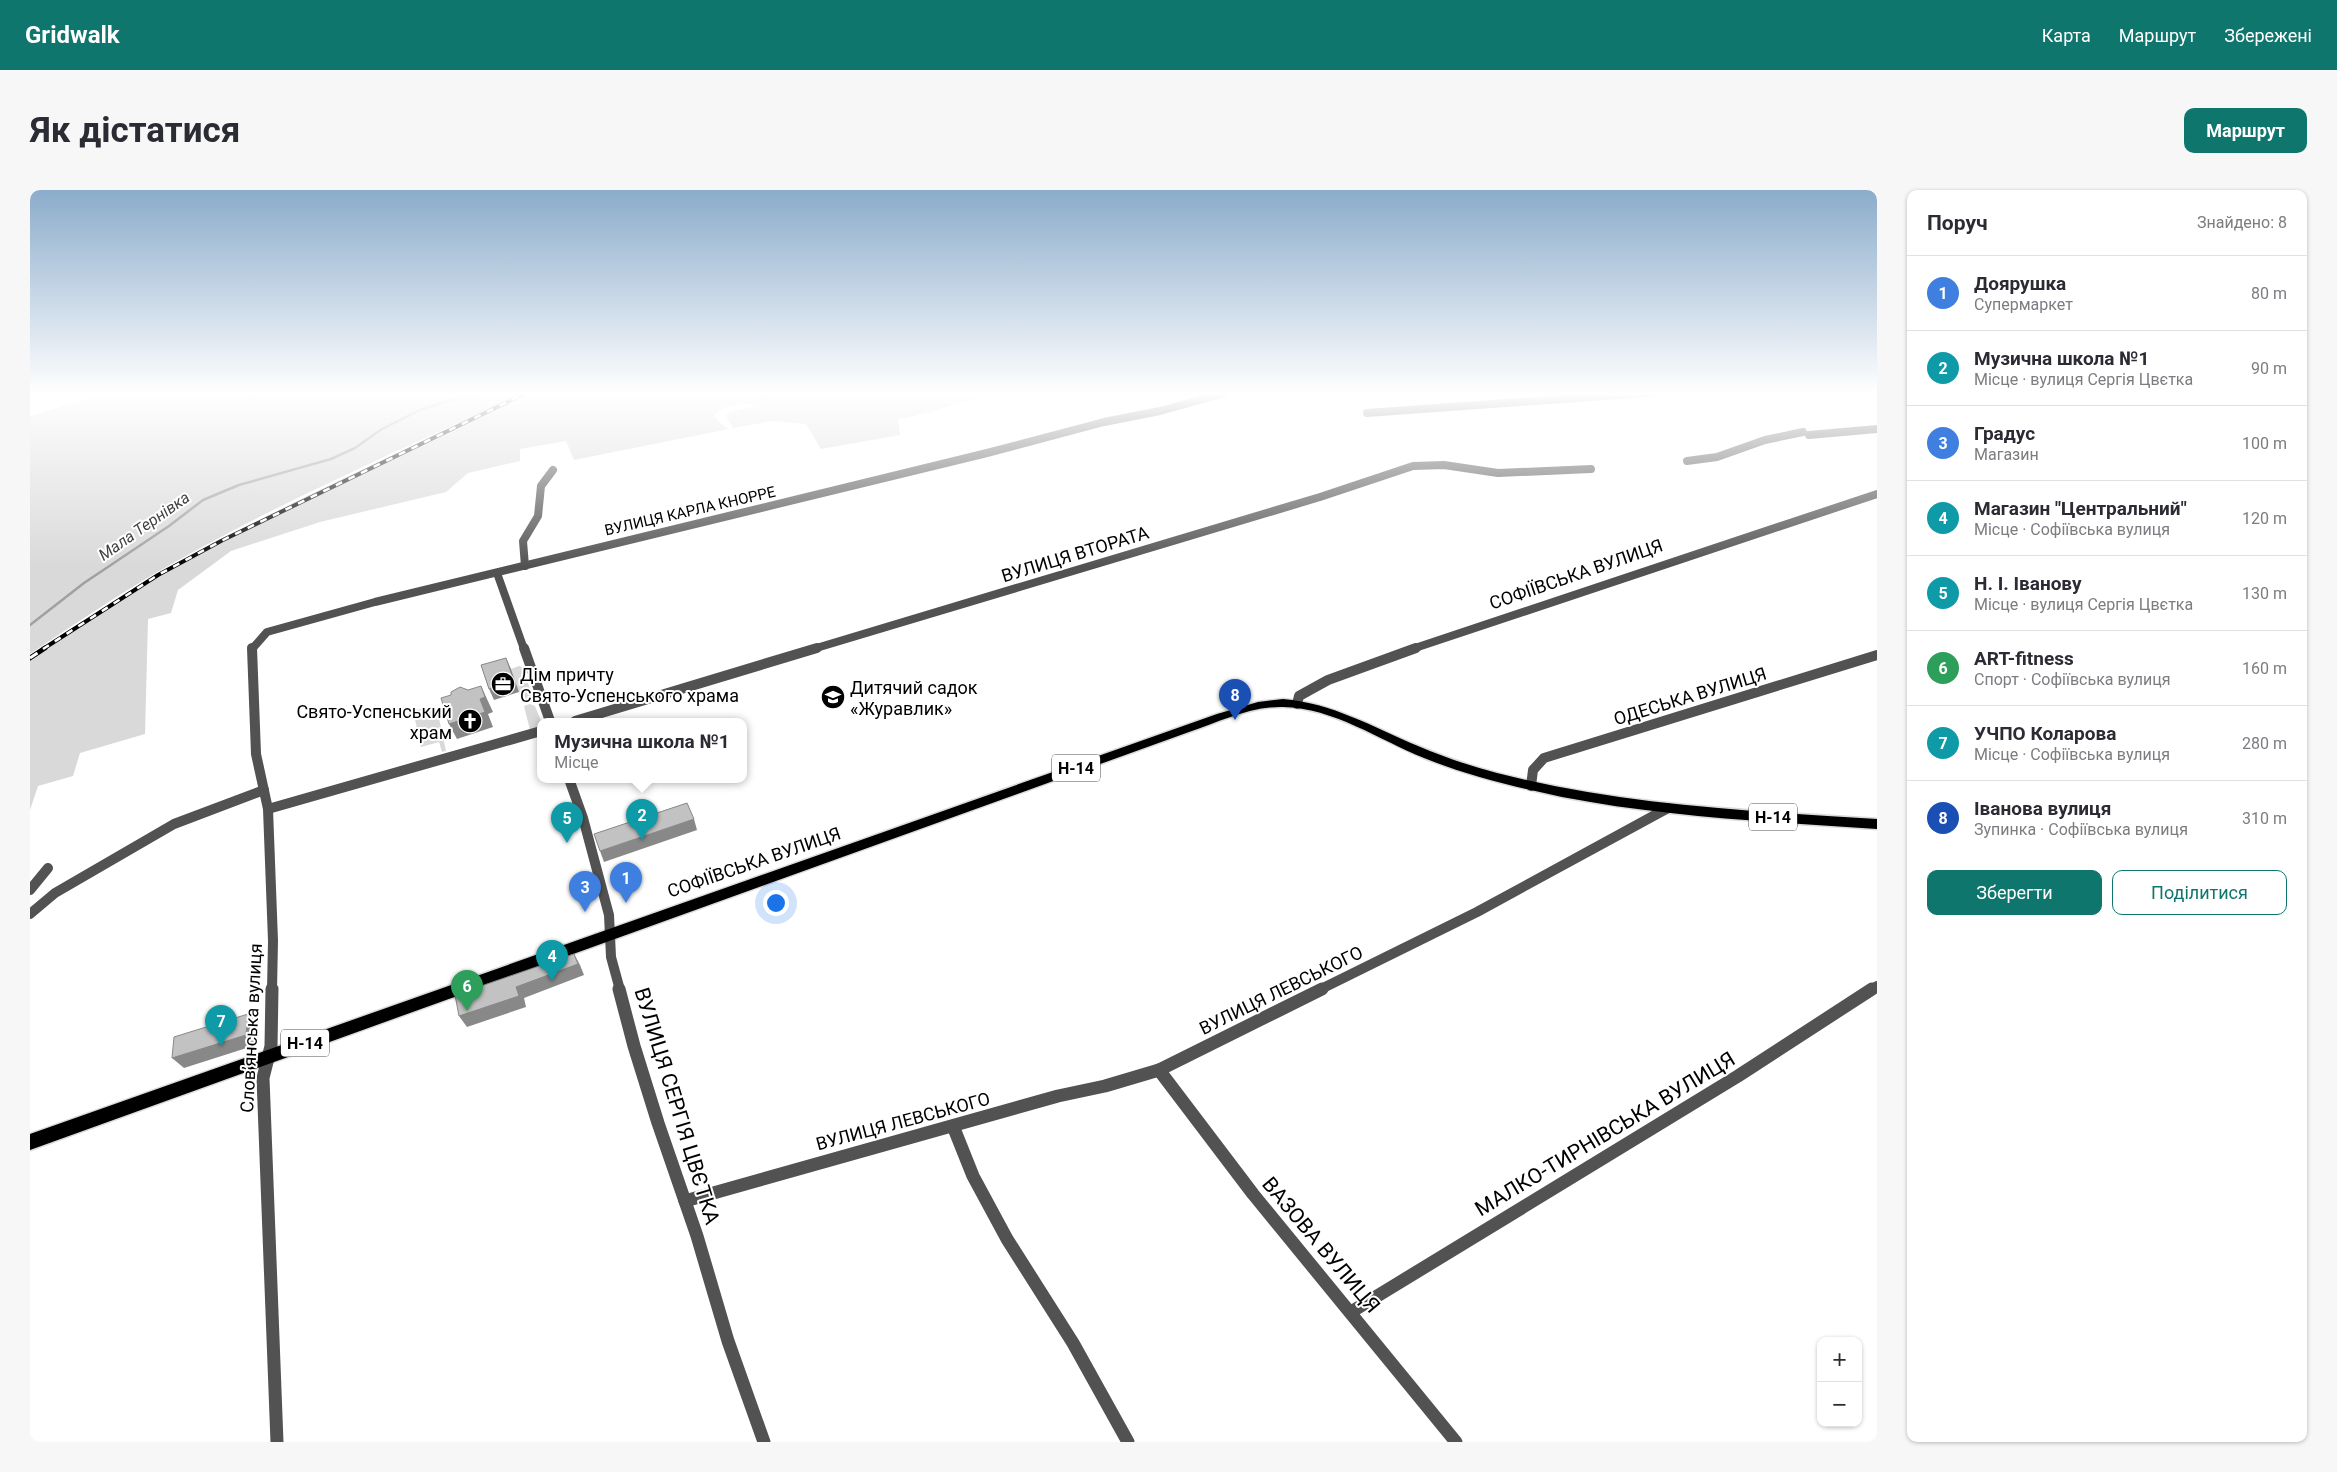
<!DOCTYPE html>
<html lang="uk">
<head>
<meta charset="utf-8">
<style>
  :root { --surface:#fff; --page:#f7f7f7; --text:#2b2b33; --muted:#7c7c81; --line:#e1e1e2; --accent:#0f766e }
  body { margin:0; font-family:Roboto,sans-serif; background:var(--page); color:var(--text) }
  .controls { position:absolute; right:15px; bottom:15px; display:grid; overflow:hidden; border-radius:10px; box-shadow:0 1px 4px #0004 }
  .controls button { width:45px; height:45px; display:grid; place-items:center; padding:0; border:0; border-bottom:1px solid var(--line); background:var(--surface); color:var(--text); font:25px sans-serif }
  .you { position:absolute; left:745px; top:712px; width:18px; height:18px; margin:-12px; border:4px solid #fff; border-radius:50%; background:#1a73e8; box-shadow:0 0 0 8px #1a73e833 }
  .badge { display:grid; place-items:center; width:32px; height:32px; border-radius:50%; background:var(--accent); color:#fff; font-size:16px; font-weight:700 }
  .pin { position:absolute; translate:-50% -41px; filter:drop-shadow(0 1px 2px #0008) }
  .pin::after { content:''; position:absolute; top:26px; width:18px; height:15px; background:inherit; clip-path:polygon(0 0,100% 0,50% 100%) }
  .popup { position:absolute; left:507px; top:528px; width:210px; height:65px; box-sizing:border-box; display:grid; place-content:center; border-radius:10px; background:var(--surface); filter:drop-shadow(0 1px 4px #0005); font-size:16px; white-space:nowrap; color:var(--muted) }
  .popup b { font-size:19px; color:var(--text) }
  .popup::after { content:''; position:absolute; left:50%; top:100%; margin-left:-10px; border:10px solid transparent; border-top-color:var(--surface) }
  .list { margin:0; padding:0; list-style:none }
  h2 { display:flex; justify-content:space-between; align-items:center; height:65px; margin:0; padding:0 20px; font-size:21px }
  h2 small { font-size:16px; font-weight:400; color:var(--muted) }
  .list li { display:grid; grid-template-columns:32px 1fr auto; gap:15px; align-items:center; box-sizing:border-box; height:75px; padding:0 20px; border-top:1px solid var(--line) }
  .list b { display:block; font-size:19px; white-space:nowrap }
  .list p { margin:0; font-size:16px; white-space:nowrap; color:var(--muted) }
  .list em { font-size:16px; font-style:normal; color:var(--muted) }
  .actions { display:flex; gap:10px; padding:15px 20px }
  .actions a { flex:1; padding:11px 0; border:1px solid var(--accent); border-radius:10px; text-align:center; font-size:18px; color:var(--accent) }
  .actions .main { background:var(--accent); color:#fff }
  .map { position:relative; flex:none; width:1847px; height:1252px; overflow:hidden; border-radius:10px }
  header { display:flex; align-items:center; gap:30px; box-sizing:border-box; height:70px; padding:0 25px; background:var(--accent); color:#fff }
  header strong { font-size:24px }
  nav { display:flex; gap:28px; margin-inline-start:auto; font-size:18px }
  .intro { display:flex; align-items:center; justify-content:space-between; box-sizing:border-box; height:120px; padding:0 30px }
  h1 { margin:0; font-size:35px }
  .button { padding:12px 22px; border-radius:10px; background:var(--accent); color:#fff; font-size:18px; font-weight:700 }
  main { display:flex; gap:30px; padding:0 30px }
  aside { flex:1; background:var(--surface); border-radius:10px; box-shadow:0 1px 4px #0004 }
  .map>svg:first-child { display:block }
  .green { fill:#d9d9d9 }
  .lines { fill:none; stroke-linecap:round; stroke-linejoin:round }
  .stream { stroke:#a0a0a0; stroke-width:2.5 }
  .primary-casing { stroke:#dbdbdb; stroke-width:3 }
  .street-far2 { stroke:#525252; stroke-width:8 }
  .street-far1 { stroke:#525252; stroke-width:10 }
  .street { stroke:#525252; stroke-width:13 }
  .primary { fill:#000; fill-rule:evenodd }
  .rail-far1-casing { stroke:#000; stroke-width:4 }
  .rail-casing { stroke:#000; stroke-width:5 }
  .rail-far1 { stroke:#fff; stroke-width:2.5; stroke-dasharray:7; stroke-linecap:butt }
  .rail { stroke:#fff; stroke-width:3; stroke-dasharray:9; stroke-linecap:butt }
  .shaded-wall { fill:#888 }
  .building { fill:#c2c2c2; stroke:#888 }
  .labels { text-anchor:middle; dominant-baseline:central; stroke-width:4; stroke-linejoin:round; paint-order:stroke }
  .far-street-label { font-size:15px; fill:#000; stroke:#fff }
  .far-water-label { font-size:16px; font-style:italic; fill:#414141; stroke:#fff }
  .shield { fill:#fff; stroke:#4c4c4c; stroke-width:1 }
  .shield-label { font-size:16px; font-weight:bold; fill:#000 }
  .street-label { font-size:18px; fill:#000; stroke:#fff }
  .poi-label { font-size:18px; fill:#000; stroke:#fff; text-anchor:start }
  .near-street-label { font-size:21px; fill:#000; stroke:#fff }
</style>
</head>
<body>
<header>
<strong>Gridwalk</strong>
<nav><a>Карта</a><a>Маршрут</a><a>Збережені</a></nav>
</header>
<div class="intro"><h1>Як дістатися</h1><a class="button">Маршрут</a></div>
<main>
<div class="map">
<svg width="1847" height="1252" viewBox="0 0 1847 1252">
  <rect width="100%" height="100%" fill="#fff"/>
  <g class="green">
    <path d="M79,202H495C370,260 243,315 124,384C82,409 41,436 0,464V226Z"/>
    <path d="M499,202H995C980,205 967,206 952,208C923,213 897,225 868,229L870,245L791,259L776,234L743,231L703,238L696,226L698,222L729,215C716,213 693,213 684,225L690,233L699,239L544,270L536,251L490,259V271L438,283L416,302L290,332L201,361L148,400L141,423L118,429L115,544L50,563L43,586L8,596L0,620V471C42,440 84,410 129,384C248,316 375,260 499,202Z"/>
    <path d="M489,476L492,477L503,507L492,512L481,479Z"/>
    <path d="M500,514L505,516L511,531V537L500,540L494,516Z"/>
    <path d="M392,519H407L416,561L412,562L409,552L391,557L383,520Z"/>
  </g>
  <g class="lines">
    <g class="stream">
      <path d="M689,202H736"/>
      <path d="M0,435L54,393L139,336L173,310L209,295L301,269L325,258L352,239L392,219L448,202"/>
    </g>
    <g class="primary-casing">
      <path id="primary" d="M1253,509C1302,513 1343,537 1388,556C1414,567 1440,576 1467,583C1592,615 1719,621 1847,629V639C1742,632 1636,627 1532,607C1486,597 1438,586 1394,568C1349,550 1304,518 1253,517C1221,516 1189,532 1159,542L0,960V944L1187,524L1228,512Z"/>
    </g>
    <g class="street-far2">
      <path d="M1337,223L1630,202"/>
      <path d="M1779,245L1847,239"/>
      <path d="M1657,271L1687,267L1735,250L1773,242"/>
      <path d="M495,376L493,351L508,326L511,296L523,280"/>
      <path d="M467,383L494,459"/>
      <path d="M222,459L237,442L345,412L957,263L1074,232L1130,221L1198,202"/>
      <path d="M783,459L1290,307L1383,276L1414,275L1468,283L1561,279"/>
      <path d="M1382,459L1847,304"/>
    </g>
    <g class="street-far1">
      <path d="M222,458L226,564L238,619L243,751L242,800"/>
      <path d="M494,458L520,531"/>
      <path d="M1267,514L1269,506L1298,490L1386,458"/>
      <path d="M545,531L787,458"/>
      <path d="M539,589L553,628L579,725L581,767L590,800"/>
      <path d="M1501,596L1503,580L1514,568L1847,465"/>
      <path d="M238,619L511,541"/>
      <path d="M0,700L18,678"/>
      <path d="M0,724L25,703L144,634L234,600"/>
      <path d="M1289,800L1447,722L1638,618"/>
      <path d="M1840,800L1847,796"/>
    </g>
    <g class="street">
      <path d="M242,799L241,856L233,888L247,1252"/>
      <path d="M589,799L604,856L628,933L667,1046L698,1151L734,1252"/>
      <path d="M1129,880L1223,1004L1426,1252"/>
      <path d="M923,936L943,986L977,1049L1043,1153L1098,1252"/>
      <path d="M655,1011L1028,906L1075,896L1129,880L1292,799"/>
      <path d="M1321,1122L1708,886L1842,799"/>
    </g>
    <use href="#primary" class="primary"/>
    <g class="rail-far1-casing">
      <path id="rail-far1" d="M13,459L128,385L191,351L498,202"/>
    </g>
    <g class="rail-casing">
      <path id="rail" d="M0,468L15,458"/>
    </g>
    <use href="#rail-far1" class="rail-far1"/>
    <use href="#rail" class="rail"/>
  </g>
  <g class="shaded-wall">
    <path d="M476,468L481,479L489,502L464,510L459,499Z"/>
    <path d="M451,496L463,522L458,524L463,537L427,549L419,534L450,509Z"/>
    <path d="M664,629L667,640L574,672L570,661Z"/>
    <path d="M544,764L550,775L554,785L494,808L496,817L437,837L429,826L486,797Z"/>
    <path d="M218,824L228,834L226,855L154,878L142,868Z"/>
  </g>
  <g class="building">
    <path d="M476,468L484,491L459,499L451,475Z"/>
    <path d="M451,496L455,507L450,509L455,522L419,534L411,508L421,505V502L430,497L438,500Z"/>
    <path d="M657,613L664,629L570,661L564,644Z"/>
    <path d="M544,764L548,774L486,797L489,806L429,826L425,805Z"/>
    <path d="M218,824L216,845L142,868L144,847Z"/>
  </g>
  <linearGradient id="sky" x2="0" y2="1"><stop stop-color="#8baccb"/><stop offset="0.54" stop-color="#fff"/><stop offset="1" stop-color="#fff" stop-opacity="0"/></linearGradient>
  <rect width="1847" height="377" fill="url(#sky)"/>
  <defs>
    <g id="office-disc" transform="scale(1.25)"><circle r="9.5" fill="#000" stroke="#fff"/><path d="M-6-3h4V-5.5h4V-3h4V5H-6ZM-1-4.5V-3h2v-1.5ZM-6 0V1H6V0Z" fill="#fff"/></g>
    <g id="school-disc" transform="scale(1.25)"><circle r="9.5" fill="#000" stroke="#fff"/><path d="M0-5L7-2L0 1L-7-2ZM-4 1L0 2.5L4 1V4Q0 6-4 4Z" fill="#fff"/></g>
    <g id="church-disc" transform="scale(1.25)"><circle r="9.5" fill="#000" stroke="#fff"/><path d="M-1.2-6h2.4v3.5h3.3v2.4h-3.3V6h-2.4V-.1h-3.3v-2.4h3.3Z" fill="#fff"/></g>
  </defs>
  <g fill-rule="evenodd">
    <use href="#office-disc" x="473" y="494"/>
    <use href="#school-disc" x="803" y="507"/>
    <use href="#church-disc" x="440" y="531"/>
  </g>
  <g class="labels">
    <g class="far-street-label">
      <text transform="translate(660 321) rotate(-13)">ВУЛИЦЯ КАРЛА КНОРРЕ</text>
    </g>
    <g class="far-water-label">
      <text transform="translate(114 336) rotate(-35)">Мала Тернівка</text>
    </g>
    <g class="shield">
      <rect x="1022" y="564.5" width="48" height="27" rx="4"/>
      <rect x="1719" y="613.5" width="48" height="27" rx="4"/>
      <rect x="251" y="839.5" width="48" height="27" rx="4"/>
    </g>
    <g class="shield-label">
      <text x="1046" y="578">Н-14</text>
      <text x="1743" y="627">Н-14</text>
      <text x="275" y="853">Н-14</text>
    </g>
    <g class="street-label">
      <text transform="translate(1045 364) rotate(-17)">ВУЛИЦЯ ВТОРАТА</text>
      <text transform="translate(1546 384) rotate(-19)">СОФІЇВСЬКА ВУЛИЦЯ</text>
      <text transform="translate(1660 506) rotate(-17)">ОДЕСЬКА ВУЛИЦЯ</text>
      <text transform="translate(724 672) rotate(-19)">СОФІЇВСЬКА ВУЛИЦЯ</text>
      <text transform="translate(1251 800) rotate(-26)">ВУЛИЦЯ ЛЕВСЬКОГО</text>
      <text transform="translate(221 838) rotate(-87)">Словʼянська вулиця</text>
      <text transform="translate(873 931) rotate(-15)">ВУЛИЦЯ ЛЕВСЬКОГО</text>
    </g>
    <g class="poi-label">
      <text x="490" y="484">Дім причту<tspan x="490" dy="21">Свято-Успенського храма</tspan></text>
      <text x="820" y="497">Дитячий садок<tspan x="820" dy="21">«Журавлик»</tspan></text>
      <text x="422" y="521" text-anchor="end">Свято-Успенський<tspan x="422" dy="21">храм</tspan></text>
    </g>
    <g class="near-street-label">
      <text transform="translate(647 916) rotate(73)">ВУЛИЦЯ СЕРГІЯ ЦВЄТКА</text>
      <text transform="translate(1575 944) rotate(-31)">МАЛКО-ТИРНІВСЬКА ВУЛИЦЯ</text>
      <text transform="translate(1291 1055) rotate(50)">ВАЗОВА ВУЛИЦЯ</text>
    </g>
  </g>
</svg>
<div class="controls">
<button>+</button>
<button>−</button>
</div>
<div class="you"></div>
<div class="pin badge" style="left:596px;top:713px;background:#3f7fe0">1</div>
<div class="pin badge" style="left:612px;top:650px;background:#0f9aa8">2</div>
<div class="popup"><b>Музична школа №1</b>Місце</div>
<div class="pin badge" style="left:555px;top:722px;background:#3f7fe0">3</div>
<div class="pin badge" style="left:522px;top:791px;background:#0f9aa8">4</div>
<div class="pin badge" style="left:537px;top:653px;background:#0f9aa8">5</div>
<div class="pin badge" style="left:437px;top:821px;background:#2e9e5b">6</div>
<div class="pin badge" style="left:191px;top:856px;background:#0f9aa8">7</div>
<div class="pin badge" style="left:1205px;top:530px;background:#1a4fb4">8</div>
</div>
<aside>
<h2>Поруч<small>Знайдено: 8</small></h2>
<ul class="list">
<li><span class="badge" style="background:#3f7fe0">1</span><div><b>Доярушка</b><p>Супермаркет</p></div><em>80 m</em></li>
<li><span class="badge" style="background:#0f9aa8">2</span><div><b>Музична школа №1</b><p>Місце · вулиця Сергія Цвєтка</p></div><em>90 m</em></li>
<li><span class="badge" style="background:#3f7fe0">3</span><div><b>Градус</b><p>Магазин</p></div><em>100 m</em></li>
<li><span class="badge" style="background:#0f9aa8">4</span><div><b>Магазин &quot;Центральний&quot;</b><p>Місце · Софіївська вулиця</p></div><em>120 m</em></li>
<li><span class="badge" style="background:#0f9aa8">5</span><div><b>Н. І. Іванову</b><p>Місце · вулиця Сергія Цвєтка</p></div><em>130 m</em></li>
<li><span class="badge" style="background:#2e9e5b">6</span><div><b>ART-fitness</b><p>Спорт · Софіївська вулиця</p></div><em>160 m</em></li>
<li><span class="badge" style="background:#0f9aa8">7</span><div><b>УЧПО Коларова</b><p>Місце · Софіївська вулиця</p></div><em>280 m</em></li>
<li><span class="badge" style="background:#1a4fb4">8</span><div><b>Іванова вулиця</b><p>Зупинка · Софіївська вулиця</p></div><em>310 m</em></li>
</ul>
<div class="actions"><a class="main">Зберегти</a><a>Поділитися</a></div>
</aside>
</main>
</body>
</html>
